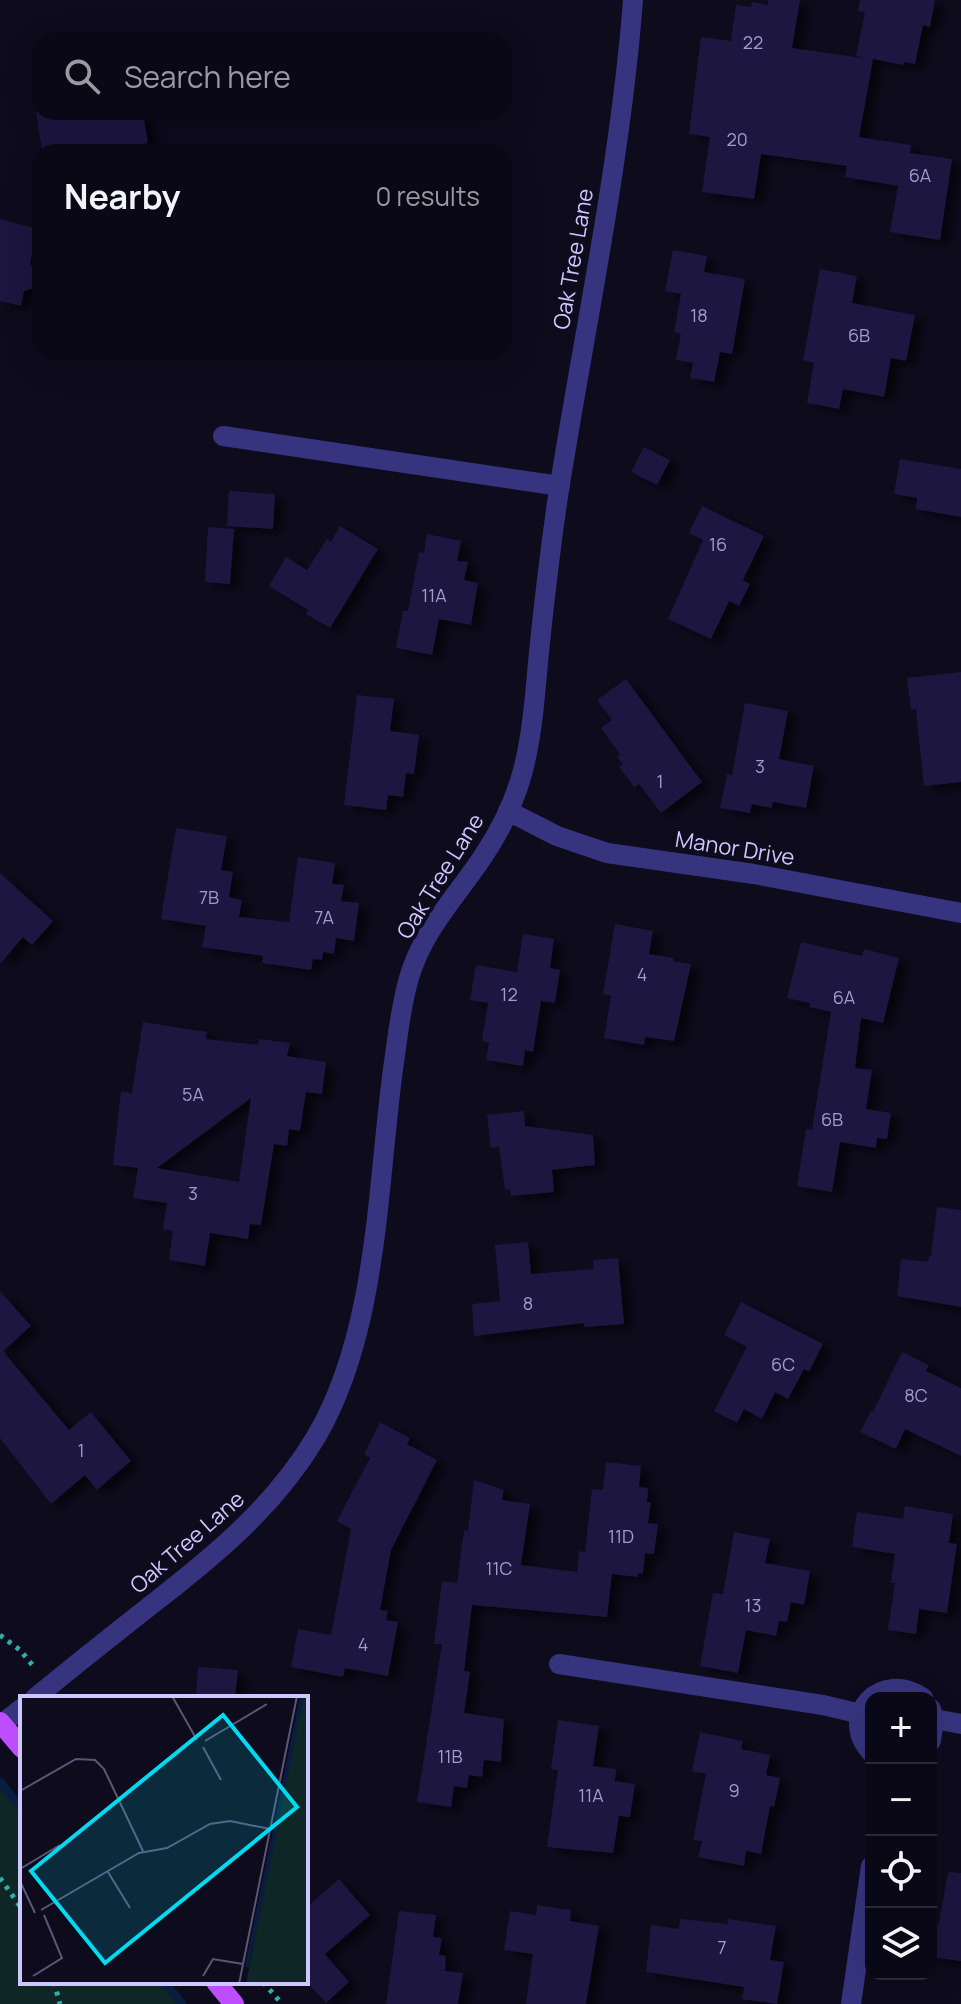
<!DOCTYPE html>
<html lang="en">
<head>
<meta charset="utf-8">
<style>
  :root { --surface:#0a0816; --page:#13111f; --text:#f1f3f6; --muted:#999aa1; --line:#2a2935 }
  body { margin:0; font-family:Manrope,sans-serif; background:var(--page); color:var(--text) }
  .controls { position:absolute; right:24px; bottom:24px; display:grid; overflow:hidden; border-radius:16px; box-shadow:0 8px 32px #0002 }
  .controls button { width:72px; height:72px; display:grid; place-items:center; padding:0; border:0; border-bottom:2px solid var(--line); background:var(--surface); color:var(--text); font:40px sans-serif }
  .list { margin:0; padding:0; list-style:none }
  h2 { display:flex; justify-content:space-between; align-items:center; height:104px; margin:0; padding:0 32px; font-size:34px }
  h2 small { font-size:26px; font-weight:400; color:var(--muted) }
  .icon { flex:none; width:44px; height:44px; fill:none; stroke:currentColor; stroke-width:2; stroke-linecap:round; stroke-linejoin:round }
  .map { position:relative; flex:none; width:961px; height:2004px; overflow:hidden }
  .search { position:absolute; background:var(--surface); box-shadow:0 8px 32px #0002; left:32px; top:32px; width:480px; height:88px; display:flex; align-items:center; gap:20px; box-sizing:border-box; padding:0 28px; border-radius:24px; color:var(--muted); font-size:30px }
  .panel { position:absolute; background:var(--surface); box-shadow:0 8px 32px #0002; left:32px; top:144px; width:480px; height:216px; border-radius:24px }
  .map>svg:first-child { display:block }
  .green { fill:#0e2726 }
  .lines { fill:none; stroke-linecap:round; stroke-linejoin:round }
  .stream { stroke:#091d3e; stroke-width:9 }
  .building { fill:#1e163f; fill-rule:evenodd; filter:url(#shadow) }
  .path { stroke:#28b2a9; stroke-width:5; stroke-dasharray:4 6; stroke-linecap:butt }
  .minor { stroke:#36347e; stroke-width:20 }
  .major { stroke:#bc4eff; stroke-width:20 }
  .labels { text-anchor:middle; dominant-baseline:central; stroke-width:8; stroke-linejoin:round; paint-order:stroke }
  .number-label { font-size:18px; fill:#a19bcf }
  .street-label { font-size:22px; fill:#cdc7ff; stroke:#0e0b1d }
  .inset-river { fill:none; stroke:#091d3e; stroke-width:4 }
  .inset-road { fill:none; stroke:#5a5677; stroke-width:2 }
  .view { fill:#00dbf2; fill-opacity:0.15; stroke:#00dbf2; stroke-width:4 }
  .inset-edge { fill:none; stroke:#cdc7ff; stroke-width:4 }
</style>
</head>
<body>
<div class="map">
<svg width="961" height="2004" viewBox="0 0 961 2004">
  <defs>
    <filter id="shadow"><feDropShadow dx="9" dy="5" stdDeviation="4" flood-color="#0009"/></filter>
  </defs>
  <rect width="100%" height="100%" fill="#0e0b1d"/>
  <path class="green" d="M0,1782L22,1809V1982H164L182,2004H0Z"/>
  <g class="lines">
    <g class="stream">
      <path d="M0,1782L22,1809"/>
      <path d="M164,1982L182,2004"/>
    </g>
  </g>
  <g class="building">
    <path d="M768,0H800L792,48L870,59L856,56L865,12L858,11L860,0H935L930,27L923,25L915,64L904,62L903,65L873,59L859,137L911,145L910,153L952,159L940,240L890,232L898,186L845,177L847,166L761,154L754,199L702,192L710,137L689,134L701,37L731,41L736,5L751,7L752,2L768,5Z"/>
    <path d="M36,112H143L148,143L127,146L128,152H58L57,146L42,149Z"/>
    <path d="M0,219L38,229L30,263L37,275L33,288L24,291L21,306L0,301Z"/>
    <path d="M673,250L707,256L704,272L745,279L732,354L720,352L714,382L690,378L693,363L676,360L681,334L674,332L681,294L665,291Z"/>
    <path d="M820,269L857,276L852,303L915,315L906,361L891,358L884,397L843,389L839,409L807,403L814,363L803,360Z"/>
    <path d="M644,447L670,460L657,485L631,472Z"/>
    <path d="M900,459L961,469V517L916,509L917,498L894,494Z"/>
    <path d="M229,491L275,494L273,529L227,526Z"/>
    <path d="M702,506L764,536L743,580L750,584L739,606L729,601L711,639L668,619L703,540L689,533Z"/>
    <path d="M340,526L378,549L330,628L306,614L308,610L269,586L286,557L307,570L327,539L331,542Z"/>
    <path d="M208,527L234,529L230,584L205,582Z"/>
    <path d="M427,534L461,541L457,561L468,562L464,580L478,583L471,625L439,619L432,655L396,648L403,611H408L419,552L424,553Z"/>
    <path d="M961,672V782L924,786L916,709L911,710L907,678Z"/>
    <path d="M626,679L702,782L661,813L639,784L634,787L619,767L623,764L617,757L620,754L601,728L612,720L597,700Z"/>
    <path d="M357,695L394,699L390,731L419,735L414,774L406,773L403,797L388,795L386,810L344,805Z"/>
    <path d="M745,703L788,711L779,759L814,766L806,808L773,802L772,808L752,804L750,813L720,808L727,774L732,775Z"/>
    <path d="M176,828L227,836L221,870L233,872L229,897L242,900L239,917L289,922L298,857L335,863L332,884L344,885L341,901L359,903L354,941L336,938L334,954L323,952L322,960L313,959L311,970L262,963L263,956L202,947L206,926L161,919Z"/>
    <path d="M0,873L53,921L32,945L23,937L0,964Z"/>
    <path d="M615,924L653,931L649,954L674,958L673,961L691,964L674,1041L645,1037L644,1045L604,1038L611,996L603,994Z"/>
    <path d="M523,934L554,939L550,968L560,970L555,1003L541,1001L533,1052L525,1050L523,1066L486,1060L489,1043L482,1041L488,1003L470,1000L476,965L517,972Z"/>
    <path d="M801,942L862,956L864,949L899,958L883,1023L861,1018L855,1068L872,1070L866,1109L891,1113L887,1139L877,1138L876,1148L840,1142L832,1192L797,1186L806,1129L812,1130L831,1012L809,1007L810,1003L787,998Z"/>
    <path d="M143,1022L207,1032L206,1039L258,1045L259,1039L290,1043L287,1056L326,1062L322,1094L306,1092L300,1131L289,1129L287,1146L274,1144L261,1225L250,1224L248,1239L210,1233L205,1266L169,1260L173,1231L163,1229L167,1203L133,1198L138,1168L113,1165L121,1092L132,1093ZM251,1098L239,1182L157,1168Z"/>
    <path d="M524,1111L525,1126L593,1135L595,1165L552,1170L554,1192L511,1196L510,1189L505,1190L499,1147L491,1148L487,1115Z"/>
    <path d="M937,1207L961,1210V1307L897,1296L901,1259L928,1262L929,1256H931Z"/>
    <path d="M528,1242L531,1274L594,1269L593,1260L618,1258L624,1324L584,1327V1323L474,1336L472,1304L500,1301L495,1245Z"/>
    <path d="M0,1291L31,1326L3,1351L69,1430L91,1412L131,1461L97,1490L85,1475L51,1504L0,1438Z"/>
    <path d="M741,1302L823,1344L809,1372L804,1369L788,1399L775,1392L762,1419L744,1409L737,1423L714,1411L747,1347L724,1335Z"/>
    <path d="M902,1352L929,1365L926,1371L961,1388V1456L905,1429L896,1449L860,1432L871,1411L873,1412Z"/>
    <path d="M380,1422L410,1438L407,1444L437,1460L391,1550L380,1610L388,1611L386,1620L398,1622L388,1676L345,1668L343,1677L291,1667L298,1629L331,1635L351,1529L337,1521L370,1458L364,1454Z"/>
    <path d="M606,1462L641,1466L639,1487L648,1488L647,1502H651L648,1523L658,1524L654,1554L645,1553L643,1574L638,1573V1577L612,1574L607,1617L472,1605L464,1671L470,1672L464,1713L504,1719L501,1762L484,1760L482,1777L469,1775L467,1788L454,1786L451,1807L417,1802L442,1644H434L442,1581L457,1583L464,1530L468,1531L474,1480L504,1490L502,1500L530,1504L521,1565L577,1572L579,1551L585,1552L592,1489L603,1490Z"/>
    <path d="M905,1506L953,1514L949,1543L957,1544L947,1613L919,1609L916,1634L888,1630L895,1583H891L895,1554L852,1547L857,1512L903,1519Z"/>
    <path d="M734,1532L770,1539L765,1563L810,1571L804,1605L791,1602L787,1622L779,1621L776,1636L746,1630L738,1673L700,1666L713,1593L723,1594Z"/>
    <path d="M198,1667L238,1670L235,1698H196Z"/>
    <path d="M558,1720L599,1726L593,1766L616,1769L615,1781L635,1784L630,1817L619,1816L613,1853L547,1847L558,1770L551,1769Z"/>
    <path d="M700,1732L743,1741L741,1749L770,1755L766,1775L780,1778L774,1807L770,1806L761,1854L746,1851L744,1866L698,1857L702,1841L693,1840L706,1774L692,1771Z"/>
    <path d="M948,1872L961,1873V1961L931,1957L935,1923L939,1924Z"/>
    <path d="M339,1879L370,1915L325,1954L349,1982L326,2003L306,1981V1908Z"/>
    <path d="M537,1905L571,1910L570,1921L599,1926L586,2004H526L533,1954L504,1950L510,1911L536,1915Z"/>
    <path d="M399,1911L436,1915L433,1937L442,1938L439,1955L446,1956L445,1971L463,1973L458,2004H386Z"/>
    <path d="M680,1919L728,1924V1919L776,1926L770,1960L784,1962L777,2004L742,1999L744,1987L646,1972L651,1925L679,1929Z"/>
  </g>
  <g class="lines">
    <g class="path">
      <path d="M0,1635L20,1650L34,1667"/>
      <path d="M0,1878L22,1909"/>
      <path d="M54,1982L60,2004"/>
      <path d="M263,1982L282,2004"/>
    </g>
    <g class="minor">
      <path d="M223,436L560,486"/>
      <path d="M508,811L557,836L607,853L754,874L961,913"/>
      <path d="M559,1664L823,1705L861,1714"/>
      <path d="M35,1698C76,1664 118,1631 160,1598C220,1551 276,1504 316,1437C379,1330 377,1182 394,1062C398,1034 401,1005 409,978C423,930 455,898 482,858C499,833 514,803 522,774C533,734 535,693 539,652C544,603 550,552 557,503C583,336 620,169 633,0"/>
      <path d="M931,1709L934,1719L931,1741"/>
      <path d="M934,1719L961,1724"/>
      <path d="M2,1724L22,1708"/>
      <path d="M871,1752C837,1715 882,1669 923,1698"/>
      <path d="M851,2004L871,1866"/>
    </g>
    <g class="major">
      <path d="M0,1722L22,1748"/>
      <path d="M216,1982L234,2004"/>
    </g>
  </g>
  <g class="labels">
    <g class="number-label">
      <text x="753" y="42">22</text>
      <text x="737" y="139">20</text>
      <text x="920" y="175">6A</text>
      <text x="699" y="315">18</text>
      <text x="859" y="335">6B</text>
      <text x="718" y="544">16</text>
      <text x="434" y="595">11A</text>
      <text x="760" y="766">3</text>
      <text x="660" y="781">1</text>
      <text x="209" y="897">7B</text>
      <text x="324" y="917">7A</text>
      <text x="642" y="974">4</text>
      <text x="509" y="994">12</text>
      <text x="844" y="997">6A</text>
      <text x="193" y="1094">5A</text>
      <text x="832" y="1119">6B</text>
      <text x="193" y="1193">3</text>
      <text x="528" y="1303">8</text>
      <text x="783" y="1364">6C</text>
      <text x="916" y="1395">8C</text>
      <text x="81" y="1450">1</text>
      <text x="621" y="1536">11D</text>
      <text x="499" y="1568">11C</text>
      <text x="753" y="1605">13</text>
      <text x="363" y="1644">4</text>
      <text x="450" y="1756">11B</text>
      <text x="734" y="1790">9</text>
      <text x="591" y="1795">11A</text>
      <text x="722" y="1947">7</text>
    </g>
    <g class="street-label">
      <text transform="translate(573 259) rotate(-80)">Oak Tree Lane</text>
      <text transform="translate(735 848) rotate(9)">Manor Drive</text>
      <text transform="translate(440 876) rotate(-58)">Oak Tree Lane</text>
      <text transform="translate(187 1542) rotate(-41)">Oak Tree Lane</text>
    </g>
  </g>
  <g transform="translate(20 1696)">
    <rect width="288" height="288" fill="#0e0b1d"/>
    <path d="M282,0H288V288H226Z" fill="#0e2726"/>
    <path class="inset-river" d="M227,271L282,0"/>
    <path class="inset-road" d="M152,0L177,44M185,45L247,8M183,51L201,84M0,95L56,63L75,64L84,73L123,155M0,173L40,149M88,176L110,212M0,185L15,217M21,214L119,157L147,152L190,128L210,125L250,133M13,280L42,262L24,219M183,280L193,263L223,268M219,288L277,0"/>
    <path class="view" d="M203,19L277,111L85,267L11,175Z"/>
    <rect width="288" height="288" class="inset-edge"/>
  </g>
</svg>
<div class="controls">
<button>+</button>
<button>−</button>
<button><svg class="icon" aria-label="locate" viewBox="0 0 24 24"><circle cx="12" cy="12" r="6"/><path d="M12 2v4M12 18v4M2 12h4M18 12h4"/></svg></button>
<button><svg class="icon" aria-label="layers" viewBox="0 0 24 24"><path d="M12 4l9 5-9 5-9-5zM3 14l9 5 9-5"/></svg></button>
</div>
<div class="search"><svg class="icon" aria-label="search" viewBox="0 0 24 24"><circle cx="10" cy="10" r="6"/><path d="M15 15l6 6"/></svg>Search here</div>
<section class="panel">
<h2>Nearby<small>0 results</small></h2>
<ul class="list">
</ul>
</section>
</div>
</body>
</html>
